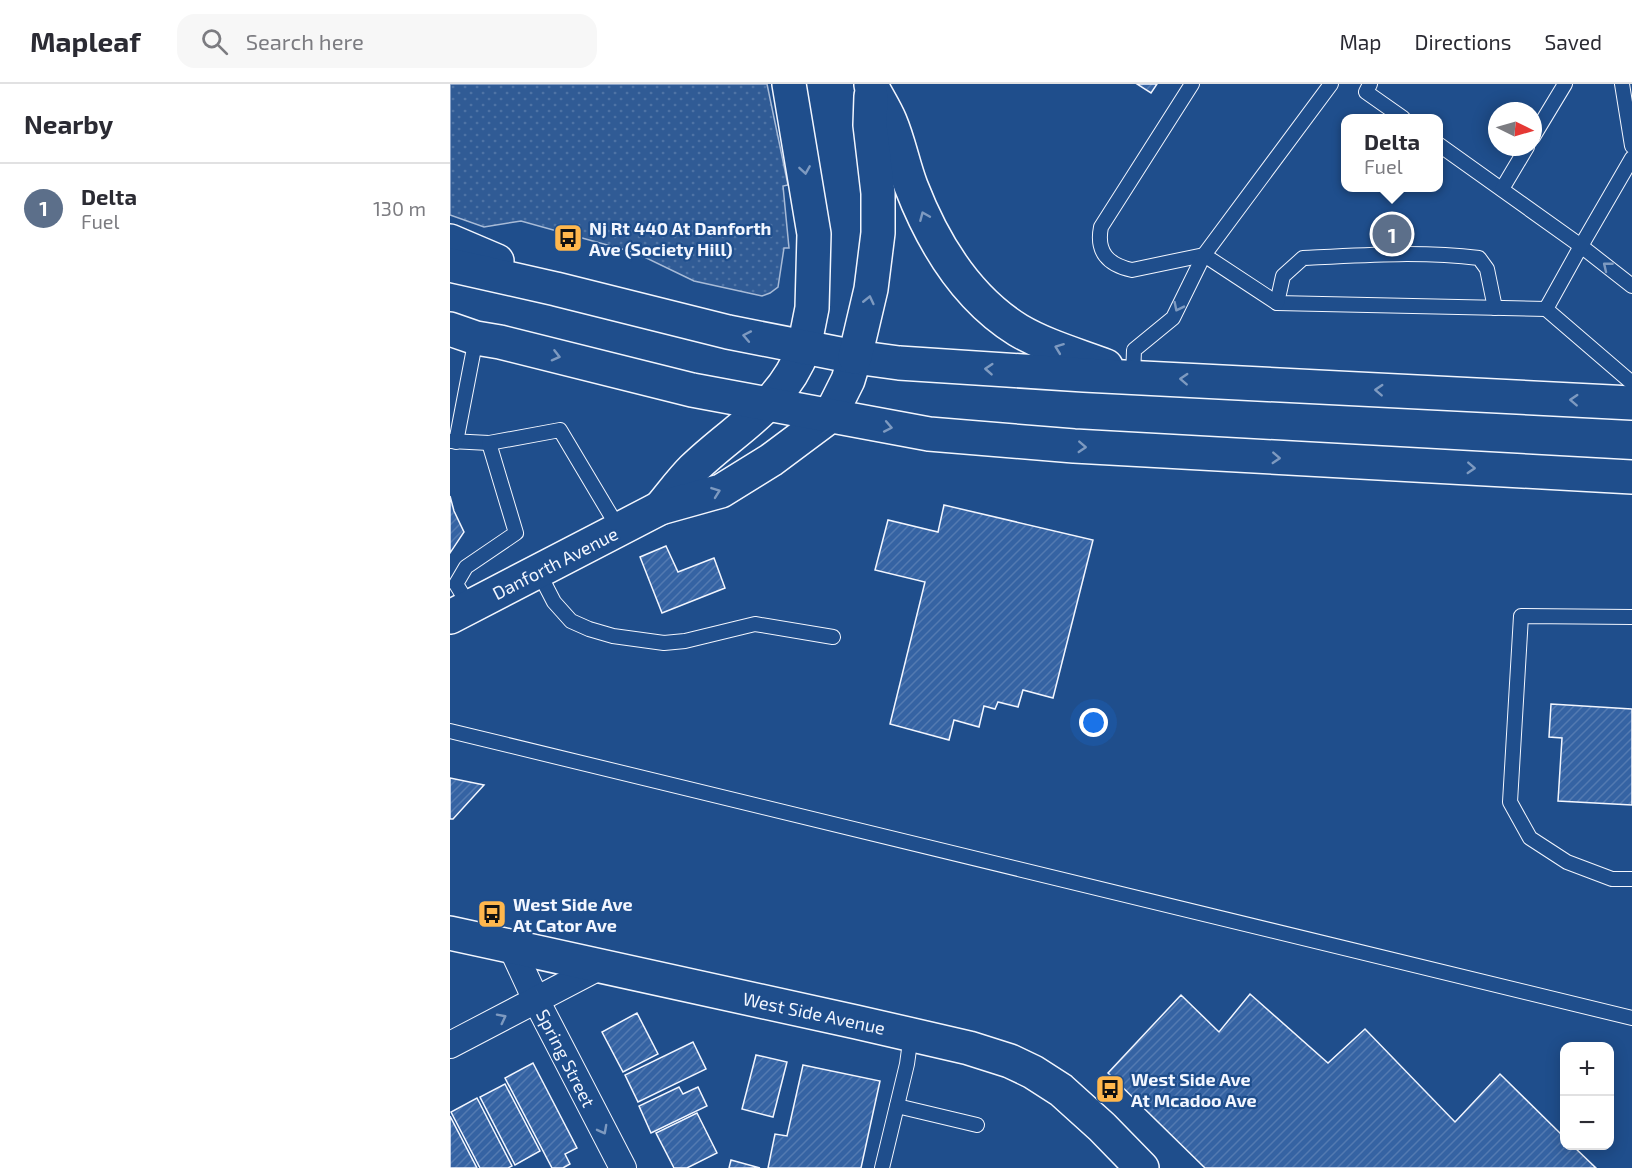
<!DOCTYPE html>
<html lang="en">
<head>
<meta charset="utf-8">
<style>
  :root { --surface:#fff; --page:#f7f7f7; --text:#2b2b33; --muted:#7c7c81; --line:#e1e1e2; --accent:#7c3aed }
  body { margin:0; font-family:"Exo 2",sans-serif; background:var(--page); color:var(--text) }
  .controls { position:absolute; right:18px; bottom:18px; display:grid; overflow:hidden; border-radius:12px; box-shadow:0 3px 15px #0003 }
  .controls button { width:54px; height:54px; display:grid; place-items:center; padding:0; border:0; border-bottom:2px solid var(--line); background:var(--surface); color:var(--text); font:30px sans-serif }
  .compass { position:absolute; left:1038px; top:18px; width:54px; height:54px; border-radius:50%; background:var(--surface); box-shadow:0 3px 15px #0003; rotate:95deg }
  .you { position:absolute; left:644px; top:639px; width:21px; height:21px; margin:-15px; border:4px solid #fff; border-radius:50%; background:#1a73e8; box-shadow:0 0 0 9px #1a73e833 }
  .badge { display:grid; place-items:center; width:39px; height:39px; border-radius:50%; background:var(--accent); color:#fff; font-size:20px; font-weight:700 }
  .pin { position:absolute; translate:-50% -50%; border:3px solid #fff; box-shadow:0 2px 6px #0006 }
  .popup { position:absolute; left:891px; top:30px; width:102px; height:78px; box-sizing:border-box; display:grid; place-content:center; border-radius:12px; background:var(--surface); filter:drop-shadow(0 2px 4px #0005); font-size:20px; white-space:nowrap; color:var(--muted) }
  .popup b { font-size:22px; color:var(--text) }
  .popup::after { content:''; position:absolute; left:50%; top:100%; margin-left:-12px; border:12px solid transparent; border-top-color:var(--surface) }
  .list { margin:0; padding:0; list-style:none }
  h2 { display:flex; justify-content:space-between; align-items:center; height:78px; margin:0; padding:0 24px; font-size:26px }
  h2 small { font-size:20px; font-weight:400; color:var(--muted) }
  .list li { display:grid; grid-template-columns:39px 1fr auto; gap:18px; align-items:center; box-sizing:border-box; height:90px; padding:0 24px; border-top:2px solid var(--line) }
  .list b { display:block; font-size:22px; white-space:nowrap }
  .list p { margin:0; font-size:20px; white-space:nowrap; color:var(--muted) }
  .list em { font-size:20px; font-style:normal; color:var(--muted) }
  .icon { flex:none; width:33px; height:33px; fill:none; stroke:currentColor; stroke-width:2; stroke-linecap:round; stroke-linejoin:round }
  .map { position:relative; flex:none; width:1182px; height:1084px; overflow:hidden }
  header { display:flex; align-items:center; gap:36px; box-sizing:border-box; height:84px; padding:0 30px; background:var(--surface); border-bottom:2px solid var(--line) }
  header strong { font-size:28px }
  nav { display:flex; gap:33px; margin-inline-start:auto; font-size:21px }
  .search { width:420px; height:54px; background:var(--page); display:flex; align-items:center; gap:15px; box-sizing:border-box; padding:0 21px; border-radius:18px; color:var(--muted); font-size:22px }
  main { display:flex }
  aside { flex:1; background:var(--surface) }
  .map>svg:first-child { display:block }
  .grass { fill:url(#grass-dots); stroke:#a8bbd7; stroke-width:1.5 }
  .building { fill:url(#building-hatch); stroke:#f2f6ff; stroke-width:1.5 }
  .lines { fill:none; stroke-linecap:round; stroke-linejoin:round }
  .service-casing { stroke:#f2f6ff; stroke-width:16 }
  .minor-casing { stroke:#f2f6ff; stroke-width:28 }
  .secondary-casing { stroke:#f2f6ff; stroke-width:36 }
  .trunk-casing { stroke:#f2f6ff; stroke-width:36 }
  .service { stroke:#1f4e8c; stroke-width:14 }
  .minor { stroke:#1f4e8c; stroke-width:26 }
  .secondary { stroke:#1f4e8c; stroke-width:33 }
  .trunk { stroke:#1f4e8c; stroke-width:33 }
  .oneway { stroke:#7e9ac0 }
  .labels { text-anchor:middle; dominant-baseline:central; stroke-width:4.5; stroke-linejoin:round; paint-order:stroke }
  .poi-label { font-size:18px; font-weight:bold; fill:#f2f6ff; stroke:#1f4e8c; text-anchor:start }
  .street-label { font-size:18px; fill:#f2f6ff; stroke:#1f4e8c }
</style>
</head>
<body>
<header>
<strong>Mapleaf</strong>
<div class="search"><svg class="icon" aria-label="search" viewBox="0 0 24 24"><circle cx="10" cy="10" r="6"/><path d="M15 15l6 6"/></svg>Search here</div>
<nav><a>Map</a><a>Directions</a><a>Saved</a></nav>
</header>
<main>
<aside>
<h2>Nearby<small></small></h2>
<ul class="list">
<li><span class="badge" style="background:#5c6f8a">1</span><div><b>Delta</b><p>Fuel</p></div><em>130 m</em></li>
</ul>
</aside>
<div class="map">
<svg width="1182" height="1084" viewBox="0 0 1182 1084">
  <defs>
    <pattern id="grass-dots" width="8" height="8" patternUnits="userSpaceOnUse" patternTransform="scale(1.5)"><rect width="8" height="8" fill="#305b95"/><path d="M2 2h.1M6 6h.1" fill="none" stroke="#4e73a5" stroke-width="1.8" stroke-linecap="round"/></pattern>
    <pattern id="building-hatch" width="6" height="6" patternUnits="userSpaceOnUse" patternTransform="scale(1.5)"><rect width="6" height="6" fill="#3563a3"/><path d="M-1 1l2-2M0 6l6-6M5 7l2-2" fill="none" stroke="#537ab1"/></pattern>
  </defs>
  <rect width="100%" height="100%" fill="#1f4e8c"/>
  <path class="grass" d="M0,0H317L338,101L333,102L339,164H334L328,203L320,209L312,212L244,197L186,169L71,137L34,143L0,131Z"/>
  <g class="building">
    <path d="M687,0H707L701,9Z"/>
    <path d="M0,412L4,427L14,448L0,469Z"/>
    <path d="M494,421L643,456L603,614L573,606L568,623L548,618L545,625L534,622L529,643L504,636L499,656L440,640L475,498L425,486L438,436L488,448Z"/>
    <path d="M216,462L228,488L264,474L275,504L212,529L190,473Z"/>
    <path d="M1101,620L1182,625V721L1108,717L1112,654L1099,653Z"/>
    <path d="M0,694L34,701L3,735H0Z"/>
    <path d="M800,910L878,979L915,945L1005,1038L1050,990L1114,1053V1062H1123L1146,1084H755L658,989L731,911L769,948Z"/>
    <path d="M187,929L208,970L173,988L152,948Z"/>
    <path d="M243,958L256,985L188,1018L175,991Z"/>
    <path d="M306,971L337,978L323,1033L292,1025Z"/>
    <path d="M83,979L127,1064L115,1070L120,1080L113,1084H102L55,994Z"/>
    <path d="M353,981L430,997L411,1084H318L325,1050L337,1052Z"/>
    <path d="M55,1000L90,1067L65,1081L30,1013Z"/>
    <path d="M229,1003L233,1010L248,1003L257,1022L201,1049L189,1022Z"/>
    <path d="M27,1014L62,1082L58,1084H30L1,1028Z"/>
    <path d="M247,1029L267,1069L237,1084H224L206,1049Z"/>
    <path d="M0,1032L27,1084H0Z"/>
    <path d="M281,1076L310,1084H279Z"/>
  </g>
  <g class="lines">
    <g class="service-casing">
      <g id="service">
        <path d="M742,0L651,143C646,168 658,181 682,186L754,171L827,219L1096,225L1131,162L1182,202"/>
        <path d="M920,0L916,8L953,34"/>
        <path d="M1172,0L1182,62"/>
        <path d="M1083,53L1115,0"/>
        <path d="M988,60L1131,162L1182,74"/>
        <path d="M1052,105L1077,63"/>
        <path d="M827,219L833,192L853,174C912,171 971,167 1029,174L1037,185L1045,224"/>
        <path d="M1096,225L1182,299"/>
        <path d="M683,293L684,266L723,234L754,171L881,0"/>
        <path d="M0,357L39,359L110,346L169,445"/>
        <path d="M6,358L26,254"/>
        <path d="M88,487L104,518L121,537L139,545L163,552L214,559L235,557L305,540L383,553"/>
        <path d="M20,523L6,500L16,483L66,449L39,359"/>
        <path d="M1182,533L1071,532L1060,718L1080,754L1117,778L1162,795H1182"/>
        <path d="M0,647L1182,934"/>
        <path d="M447,1022L527,1041"/>
        <path d="M432,1084L457,980L461,951"/>
      </g>
    </g>
    <g class="minor-casing">
      <g id="minor">
        <path d="M61,862L86,916L173,1084"/>
        <path d="M0,961L149,883"/>
      </g>
    </g>
    <g class="secondary-casing">
      <g id="secondary">
        <path d="M210,424C221,411 231,397 243,385C285,344 332,323 354,264"/>
        <path d="M0,533L210,424L271,407L321,376L380,332L398,296L405,273"/>
        <path d="M0,849L406,938L519,964L560,977L583,988L611,1006L652,1043L692,1084"/>
      </g>
    </g>
    <g class="trunk-casing">
      <g id="trunk">
        <path d="M339,0L364,150L362,224L354,264"/>
        <path d="M421,1C427,13 435,25 440,37C449,58 453,81 461,102C483,159 515,213 568,246C595,262 627,271 656,282"/>
        <path d="M0,157L47,177"/>
        <path d="M0,181L106,205L278,248L405,273L449,279L634,291L1182,319"/>
        <path d="M0,245L26,254L50,258L242,306L479,350L624,362L1182,393"/>
        <path d="M405,273L421,205L428,149V109L420,41L421,12"/>
      </g>
    </g>
    <use href="#service" class="service"/>
    <use href="#minor" class="minor"/>
    <use href="#secondary" class="secondary"/>
    <use href="#trunk" class="trunk"/>
  </g>
  <defs><path id="oneway-chevron" d="M-2-3.5L2.5 0L-2 3.5" fill="none" stroke-width="1.6" stroke-linecap="round" stroke-linejoin="round" transform="scale(1.5)"/></defs>
  <g class="oneway">
    <use href="#oneway-chevron" transform="translate(355 86) rotate(81)"/>
    <use href="#oneway-chevron" transform="translate(474 132) rotate(-113)"/>
    <use href="#oneway-chevron" transform="translate(1157 182) rotate(-141)"/>
    <use href="#oneway-chevron" transform="translate(419 216) rotate(-77)"/>
    <use href="#oneway-chevron" transform="translate(728 223) rotate(116)"/>
    <use href="#oneway-chevron" transform="translate(297 252) rotate(-169)"/>
    <use href="#oneway-chevron" transform="translate(609 264) rotate(-159)"/>
    <use href="#oneway-chevron" transform="translate(106 272) rotate(14)"/>
    <use href="#oneway-chevron" transform="translate(539 285) rotate(-176)"/>
    <use href="#oneway-chevron" transform="translate(734 295) rotate(-177)"/>
    <use href="#oneway-chevron" transform="translate(929 306) rotate(-177)"/>
    <use href="#oneway-chevron" transform="translate(1124 316) rotate(-177)"/>
    <use href="#oneway-chevron" transform="translate(438 343) rotate(11)"/>
    <use href="#oneway-chevron" transform="translate(632 363) rotate(3)"/>
    <use href="#oneway-chevron" transform="translate(826 374) rotate(3)"/>
    <use href="#oneway-chevron" transform="translate(1021 384) rotate(3)"/>
    <use href="#oneway-chevron" transform="translate(266 408) rotate(-20)"/>
    <use href="#oneway-chevron" transform="translate(52 934) rotate(-27)"/>
    <use href="#oneway-chevron" transform="translate(153 1046) rotate(62)"/>
  </g>
  <defs>
    <g id="bus-square" transform="scale(1.5)"><rect x="-9" y="-9" width="18" height="18" rx="4" fill="#ffb74d" stroke="#1f4e8c"/><path d="M-5-6H5V4H4V6H2V4H-2V6H-4V4H-5ZM-3.5-4V0h7V-4ZM-3.5 1.2v1.5H-2V1.2ZM2 1.2v1.5H3.5V1.2Z" fill="#111"/></g>
  </defs>
  <g fill-rule="evenodd">
    <use href="#bus-square" x="118" y="154"/>
    <use href="#bus-square" x="42" y="830"/>
    <use href="#bus-square" x="660" y="1005"/>
  </g>
  <g class="labels">
    <g class="poi-label">
      <text x="139" y="144">Nj Rt 440 At Danforth<tspan x="139" dy="21">Ave (Society Hill)</tspan></text>
      <text x="63" y="820">West Side Ave<tspan x="63" dy="21">At Cator Ave</tspan></text>
      <text x="681" y="995">West Side Ave<tspan x="681" dy="21">At Mcadoo Ave</tspan></text>
    </g>
    <g class="street-label">
      <text transform="translate(105 479) rotate(-27)">Danforth Avenue</text>
      <text transform="translate(364 929) rotate(12)">West Side Avenue</text>
      <text transform="translate(116 974) rotate(63)">Spring Street</text>
    </g>
  </g>
</svg>
<div class="controls">
<button>+</button>
<button>−</button>
</div>
<svg class="compass" viewBox="-18 -18 36 36"><path d="M0-13l5 13h-10z" fill="#e53935"/><path d="M0 13l5-13h-10z" fill="#7c7c81"/></svg>
<div class="you"></div>
<div class="pin badge" style="left:942px;top:150px;background:#5c6f8a">1</div>
<div class="popup"><b>Delta</b>Fuel</div>
</div>
</main>
</body>
</html>
